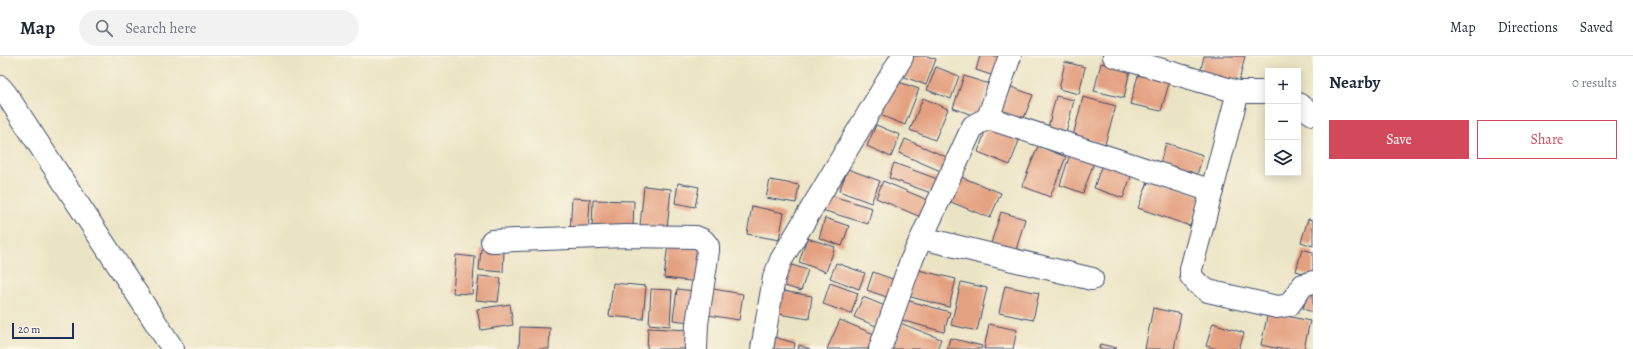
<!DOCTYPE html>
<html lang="en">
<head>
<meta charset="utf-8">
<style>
  :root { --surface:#fff; --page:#f2f2f3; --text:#1f2937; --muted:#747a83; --line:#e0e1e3; --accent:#d1495b }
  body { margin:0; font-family:Alegreya,serif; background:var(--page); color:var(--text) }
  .controls { position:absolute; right:12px; top:12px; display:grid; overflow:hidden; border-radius:0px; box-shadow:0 2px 10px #0003 }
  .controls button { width:36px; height:36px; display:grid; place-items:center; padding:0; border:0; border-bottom:1px solid var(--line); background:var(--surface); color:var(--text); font:20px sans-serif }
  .scale { position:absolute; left:12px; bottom:10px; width:62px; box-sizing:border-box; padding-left:4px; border:2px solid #1b2f5e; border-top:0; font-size:11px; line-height:14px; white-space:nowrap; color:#1b2f5e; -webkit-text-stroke:3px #fcf5e5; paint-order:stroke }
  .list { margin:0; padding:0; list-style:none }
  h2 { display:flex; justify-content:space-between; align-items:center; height:52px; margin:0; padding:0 16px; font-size:17px }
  h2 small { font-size:13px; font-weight:400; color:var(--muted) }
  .actions { display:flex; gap:8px; padding:12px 16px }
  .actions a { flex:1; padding:9px 0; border:1px solid var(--accent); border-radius:0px; text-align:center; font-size:14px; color:var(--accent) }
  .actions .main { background:var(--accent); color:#fff }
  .icon { flex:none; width:22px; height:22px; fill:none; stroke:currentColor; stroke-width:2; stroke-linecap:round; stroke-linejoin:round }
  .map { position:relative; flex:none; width:1313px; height:293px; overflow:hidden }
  header { display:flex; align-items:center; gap:24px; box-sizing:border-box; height:56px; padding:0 20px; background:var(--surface); border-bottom:1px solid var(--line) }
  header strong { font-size:19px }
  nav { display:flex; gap:22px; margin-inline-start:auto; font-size:14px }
  .search { width:280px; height:36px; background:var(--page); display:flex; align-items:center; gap:10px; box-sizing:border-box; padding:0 14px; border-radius:22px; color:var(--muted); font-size:15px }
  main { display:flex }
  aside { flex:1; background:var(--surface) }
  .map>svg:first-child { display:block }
  .building { fill:#e4a181 }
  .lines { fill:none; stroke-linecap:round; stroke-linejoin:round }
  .minor-casing { stroke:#3a4a6d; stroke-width:24 }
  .minor { stroke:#fff; stroke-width:22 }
</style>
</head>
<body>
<header>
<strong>Map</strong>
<div class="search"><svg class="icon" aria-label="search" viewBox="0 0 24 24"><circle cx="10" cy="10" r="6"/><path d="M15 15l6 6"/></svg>Search here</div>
<nav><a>Map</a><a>Directions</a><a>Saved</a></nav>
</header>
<main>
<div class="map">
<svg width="1313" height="293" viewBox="0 0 1313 293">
  <rect width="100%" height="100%" fill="#fcf5e5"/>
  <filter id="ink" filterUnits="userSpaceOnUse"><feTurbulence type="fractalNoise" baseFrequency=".025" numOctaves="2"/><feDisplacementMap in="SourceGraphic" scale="8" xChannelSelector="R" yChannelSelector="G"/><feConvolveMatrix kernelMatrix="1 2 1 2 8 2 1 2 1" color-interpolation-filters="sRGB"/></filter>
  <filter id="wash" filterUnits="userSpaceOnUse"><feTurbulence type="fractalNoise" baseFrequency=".012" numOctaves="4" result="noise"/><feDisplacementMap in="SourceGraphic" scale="16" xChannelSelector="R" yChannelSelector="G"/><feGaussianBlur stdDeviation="0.9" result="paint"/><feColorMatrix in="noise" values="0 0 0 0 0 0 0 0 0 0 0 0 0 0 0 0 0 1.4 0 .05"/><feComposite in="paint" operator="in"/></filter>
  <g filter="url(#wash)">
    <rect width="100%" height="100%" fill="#ebe4c4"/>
    <g id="blocks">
      <g class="building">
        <path d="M910,0H927L936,3L926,29L902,20Z"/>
        <path d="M980,0H1003L1000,22L976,14Z"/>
        <path d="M1204,0H1245L1239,26L1200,18Z"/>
        <path d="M1065,6L1085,11L1079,38L1059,33Z"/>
        <path d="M1101,7L1130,14L1124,42L1094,35Z"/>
        <path d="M936,11L959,20L951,43L927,34Z"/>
        <path d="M1139,16L1170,24L1161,55L1130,48Z"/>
        <path d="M964,20L989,28L978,61L953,52Z"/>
        <path d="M893,24L919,33L905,69L880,59Z"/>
        <path d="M1006,29L1033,39L1022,67L995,57Z"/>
        <path d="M1056,40L1074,44L1066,77L1048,72Z"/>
        <path d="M1083,41L1116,50L1105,88L1073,80Z"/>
        <path d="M923,42L948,53L935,84L910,74Z"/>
        <path d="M988,67L1021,79L1010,109L978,96Z"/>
        <path d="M876,69L900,79L891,101L867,90Z"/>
        <path d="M905,83L951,103L945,117L899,97Z"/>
        <path d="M1166,87L1203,99L1197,119L1160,107Z"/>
        <path d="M1038,90L1066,101L1050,141L1022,130Z"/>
        <path d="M1070,98L1094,106L1083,137L1060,129Z"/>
        <path d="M894,107L940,124L934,138L889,122Z"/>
        <path d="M1102,108L1132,118L1123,142L1094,132Z"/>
        <path d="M848,113L880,125L871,147L839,135Z"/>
        <path d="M951,117L1001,137L990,162L941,142Z"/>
        <path d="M1150,121L1201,140L1190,170L1138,152Z"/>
        <path d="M770,124L799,129L796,147L766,142Z"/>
        <path d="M883,125L930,145L923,162L876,142Z"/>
        <path d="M678,127L699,131L695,151L675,147Z"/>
        <path d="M644,130L671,133L667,173L640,170Z"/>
        <path d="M826,138L872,152L868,168L822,154Z"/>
        <path d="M572,142L590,143L588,179L570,178Z"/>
        <path d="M593,144L634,145L633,174L592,172Z"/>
        <path d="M752,150L784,157L779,184L747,178Z"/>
        <path d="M1001,156L1025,163L1016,194L991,187Z"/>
        <path d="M825,162L849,170L842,190L819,182Z"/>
        <path d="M1308,163L1313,164V190L1301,186Z"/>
        <path d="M807,182L835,191L826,216L799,206Z"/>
        <path d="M668,187L703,192L699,226L664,222Z"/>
        <path d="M481,193L504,195L503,216L479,214Z"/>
        <path d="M1302,193L1313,196V220L1296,215Z"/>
        <path d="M456,199L475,201L472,238L453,237Z"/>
        <path d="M836,207L865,217L859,233L830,222Z"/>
        <path d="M789,208L808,214L801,235L782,229Z"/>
        <path d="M914,213L956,223L949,251L907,240Z"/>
        <path d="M873,216L898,225L892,243L867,234Z"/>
        <path d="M479,220L501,222L498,246L476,244Z"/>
        <path d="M961,226L987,232L977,275L951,269Z"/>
        <path d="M613,227L646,230L643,263L609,260Z"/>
        <path d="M830,227L858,237L851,258L823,248Z"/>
        <path d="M1005,230L1039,237L1033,264L999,257Z"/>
        <path d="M1309,231L1313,232V256L1303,253Z"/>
        <path d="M707,232L743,238L739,264L702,258Z"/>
        <path d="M651,233L672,234L670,270L649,268Z"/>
        <path d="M677,233L695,235L691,266L673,264Z"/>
        <path d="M776,234L812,240L809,263L772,257Z"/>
        <path d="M863,241L885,250L876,270L854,261Z"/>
        <path d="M906,244L950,256L944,276L901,264Z"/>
        <path d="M510,248L513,269L481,274L477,253Z"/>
        <path d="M1153,252L1181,258L1174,293H1145Z"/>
        <path d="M1268,256L1310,265L1304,293H1280L1261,289Z"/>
        <path d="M840,264L874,278L868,293H827Z"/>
        <path d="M895,265L941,283L937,293H884Z"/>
        <path d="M1213,267L1244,277L1239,293H1217L1206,290Z"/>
        <path d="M989,268L1017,274L1013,293H984Z"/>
        <path d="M520,271L550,272L549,293H519Z"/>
        <path d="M648,272L691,274L690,293H647Z"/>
        <path d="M774,281L795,287L794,293H770Z"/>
        <path d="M950,282L982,290L981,293H947Z"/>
        <path d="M1100,288L1117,292V293H1099Z"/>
        <path d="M799,289L810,293H798Z"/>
      </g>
    </g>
  </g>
  <g filter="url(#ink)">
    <use href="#blocks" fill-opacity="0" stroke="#3a4a6d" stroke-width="1"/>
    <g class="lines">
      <g class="minor-casing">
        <g id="minor">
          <path d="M1114,0L1238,36H1268"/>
          <path d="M0,31L6,38L173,293"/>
          <path d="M1238,36L1191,213V220L1198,228L1208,235L1277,251L1289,249L1303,229L1313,226"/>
          <path d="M1298,48L1313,58"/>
          <path d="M988,62L1212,135"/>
          <path d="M922,182L1092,223"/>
          <path d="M492,185L626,180L696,181L703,184L708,190V195L697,268L696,293"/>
          <path d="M762,293L774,222L781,204L902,1"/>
          <path d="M880,293L911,205L973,70L988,62L1010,0"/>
        </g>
      </g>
      <use href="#minor" class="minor"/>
    </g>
  </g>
</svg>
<div class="controls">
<button>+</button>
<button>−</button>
<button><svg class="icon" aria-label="layers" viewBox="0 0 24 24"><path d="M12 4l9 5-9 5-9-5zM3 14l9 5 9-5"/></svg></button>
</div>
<div class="scale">20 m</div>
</div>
<aside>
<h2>Nearby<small>0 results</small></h2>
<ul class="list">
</ul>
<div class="actions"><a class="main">Save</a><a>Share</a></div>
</aside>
</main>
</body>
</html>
